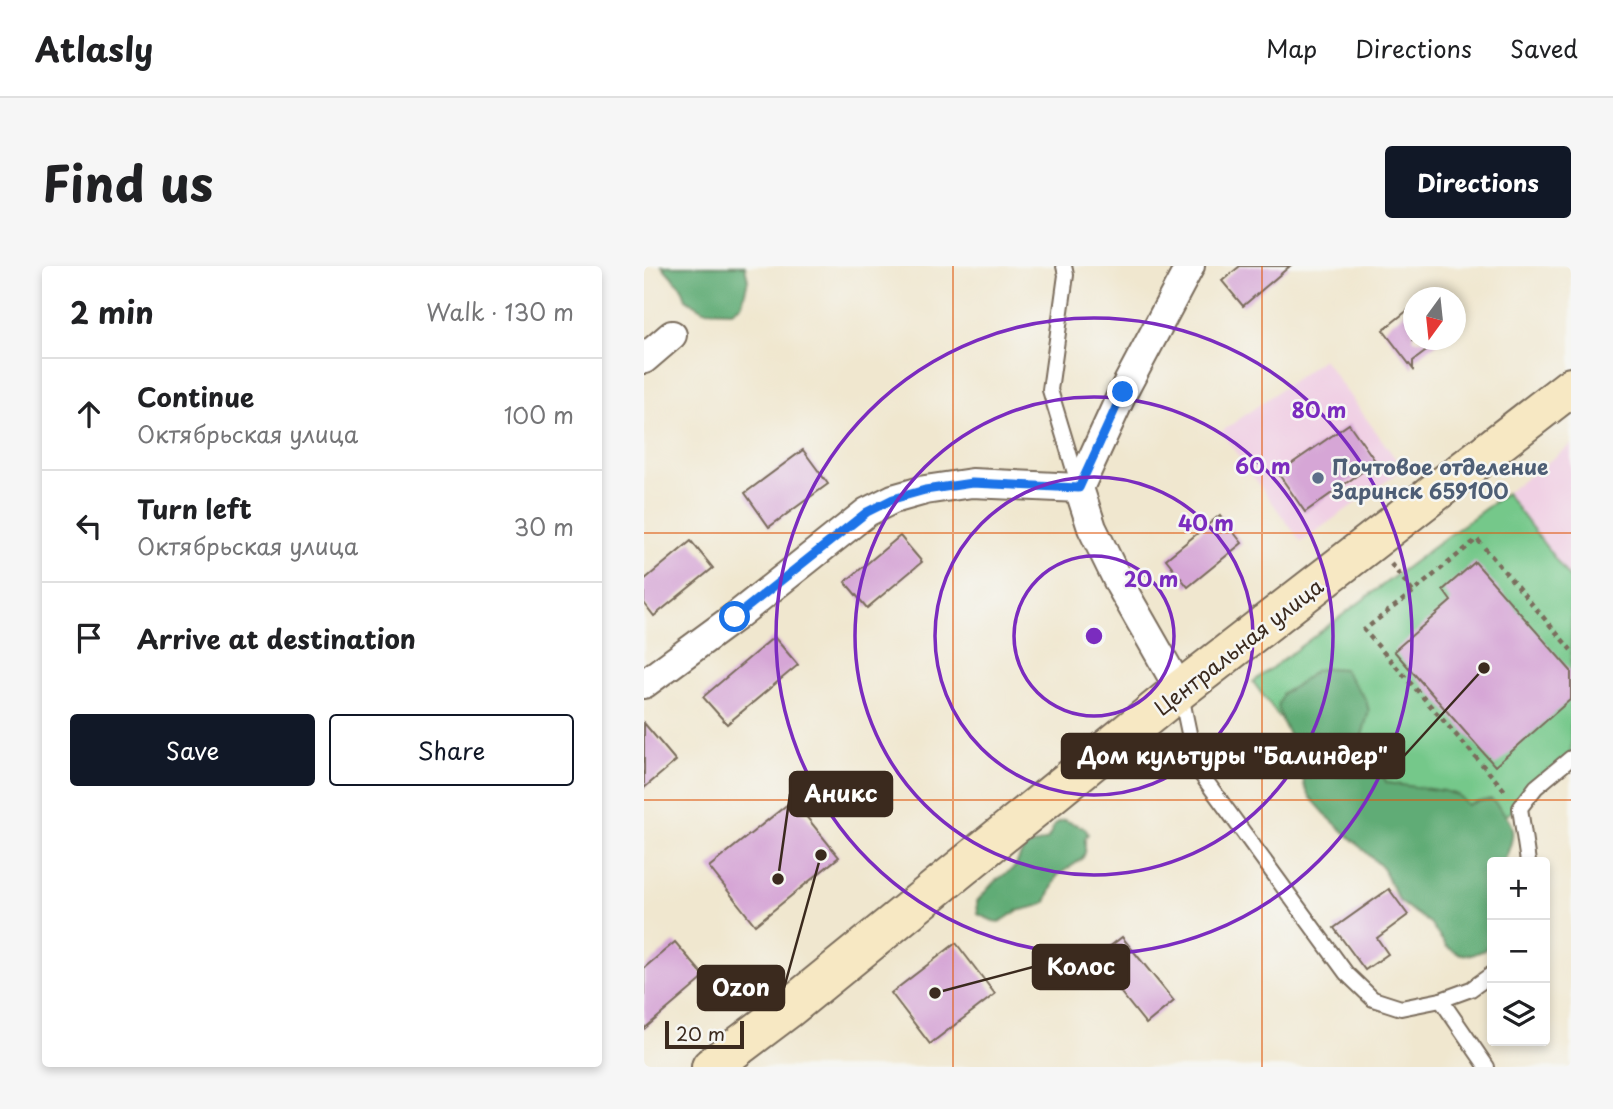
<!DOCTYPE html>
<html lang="en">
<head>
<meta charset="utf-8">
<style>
  :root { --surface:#fff; --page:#f6f6f6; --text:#202124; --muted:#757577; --line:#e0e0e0; --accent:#111827 }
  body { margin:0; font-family:"Playpen Sans",sans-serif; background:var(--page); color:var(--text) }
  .controls { position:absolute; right:21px; bottom:21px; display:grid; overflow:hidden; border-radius:7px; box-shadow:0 4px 10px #0003 }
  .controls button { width:63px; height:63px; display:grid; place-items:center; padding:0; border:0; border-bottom:2px solid var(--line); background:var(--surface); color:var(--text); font:35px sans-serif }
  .compass { position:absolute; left:759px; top:21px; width:63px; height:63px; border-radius:50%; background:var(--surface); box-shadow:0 4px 10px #0003; rotate:195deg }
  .scale { position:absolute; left:21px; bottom:18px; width:79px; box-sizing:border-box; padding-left:7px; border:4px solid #3b2a1e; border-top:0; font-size:19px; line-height:24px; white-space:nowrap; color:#3b2a1e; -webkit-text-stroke:5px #f6f6f2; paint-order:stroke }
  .stop { position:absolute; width:21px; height:21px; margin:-16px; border:5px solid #1a73e8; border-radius:50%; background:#fff }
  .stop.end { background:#1a73e8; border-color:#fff; box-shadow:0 2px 7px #0008 }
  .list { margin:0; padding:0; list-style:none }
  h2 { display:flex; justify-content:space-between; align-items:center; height:91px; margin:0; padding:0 28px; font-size:30px }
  h2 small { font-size:23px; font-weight:400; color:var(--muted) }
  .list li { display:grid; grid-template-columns:46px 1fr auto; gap:21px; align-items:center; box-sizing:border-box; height:112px; padding:0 28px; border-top:2px solid var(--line) }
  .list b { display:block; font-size:26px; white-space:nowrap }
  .list p { margin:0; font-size:23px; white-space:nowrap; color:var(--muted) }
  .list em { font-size:23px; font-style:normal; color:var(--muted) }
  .actions { display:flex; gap:14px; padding:21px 28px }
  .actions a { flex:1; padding:16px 0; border:2px solid var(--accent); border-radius:7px; text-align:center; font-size:24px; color:var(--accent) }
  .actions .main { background:var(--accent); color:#fff }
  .icon { flex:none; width:38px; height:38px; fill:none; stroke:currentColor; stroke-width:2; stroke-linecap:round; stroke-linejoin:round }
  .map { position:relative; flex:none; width:927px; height:801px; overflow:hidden; border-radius:7px }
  header { display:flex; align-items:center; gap:42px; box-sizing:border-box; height:98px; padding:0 35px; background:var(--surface); border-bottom:2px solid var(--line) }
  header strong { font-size:33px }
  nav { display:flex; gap:38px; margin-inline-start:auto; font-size:24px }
  .intro { display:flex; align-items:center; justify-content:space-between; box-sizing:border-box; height:168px; padding:0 42px }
  h1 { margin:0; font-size:49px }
  .button { padding:18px 32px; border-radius:7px; background:var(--accent); color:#fff; font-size:24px; font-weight:700 }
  main { display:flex; gap:42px; padding:0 42px }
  aside { flex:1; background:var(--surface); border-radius:7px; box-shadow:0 4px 10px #0003 }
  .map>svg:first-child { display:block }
  .built { fill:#f0d0e4 }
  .green { fill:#75c88a; stroke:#587954; stroke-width:2 }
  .forest { fill:#60ac76; stroke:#4e6b4a; stroke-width:2 }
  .building { fill:#d6a6d6 }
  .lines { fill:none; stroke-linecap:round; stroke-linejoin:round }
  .lane-casing { stroke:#7a6c5c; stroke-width:18 }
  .street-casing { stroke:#7a6c5c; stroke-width:32 }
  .secondary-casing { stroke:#7a6c5c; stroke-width:42 }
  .path { stroke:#7a6c5c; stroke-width:4.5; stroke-dasharray:5 5; stroke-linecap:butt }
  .lane { stroke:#fff; stroke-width:14 }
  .street { stroke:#fff; stroke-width:28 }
  .secondary { stroke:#f7e8c3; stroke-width:38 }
  .route { stroke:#1a73e8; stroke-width:9 }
  .grid { fill:none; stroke:#df570d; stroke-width:2; stroke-opacity:0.55 }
  .ring { fill:none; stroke:#7b2cbf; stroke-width:3.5 }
  .service-dot { fill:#5c6f8a; stroke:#f6f6f2; stroke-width:2.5 }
  .labels { text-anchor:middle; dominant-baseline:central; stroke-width:5; stroke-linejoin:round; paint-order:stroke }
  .service-label { font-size:21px; font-weight:bold; fill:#4e5e75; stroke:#f6f6f2; text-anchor:start }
  .street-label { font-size:21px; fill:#3b2a1e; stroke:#f6f6f2 }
  .centre { fill:#7b2cbf; stroke:#f6f6f2; stroke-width:3.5 }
  .ring-label { font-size:21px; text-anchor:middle; font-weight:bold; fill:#7b2cbf; stroke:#f6f6f2; stroke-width:5; stroke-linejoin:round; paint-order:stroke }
  .leader { fill:none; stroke:#3b2a1e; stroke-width:2.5 }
  .callout-dot { fill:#3b2a1e; stroke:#f6f6f2; stroke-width:2.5 }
  .callout { fill:#3b2a1e; stroke:#3b2a1e; stroke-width:2.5 }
  .callout-label { font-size:23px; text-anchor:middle; font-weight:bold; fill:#fff }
</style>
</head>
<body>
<header>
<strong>Atlasly</strong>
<nav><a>Map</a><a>Directions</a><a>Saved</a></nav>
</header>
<div class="intro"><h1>Find us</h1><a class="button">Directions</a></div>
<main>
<aside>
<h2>2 min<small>Walk · 130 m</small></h2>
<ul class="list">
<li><svg class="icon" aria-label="ahead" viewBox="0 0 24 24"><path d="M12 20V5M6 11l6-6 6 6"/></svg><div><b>Continue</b><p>Октябрьская улица</p></div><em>100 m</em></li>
<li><svg class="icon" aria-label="left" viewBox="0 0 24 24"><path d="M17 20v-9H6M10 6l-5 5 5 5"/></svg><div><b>Turn left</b><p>Октябрьская улица</p></div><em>30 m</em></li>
<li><svg class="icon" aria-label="arrive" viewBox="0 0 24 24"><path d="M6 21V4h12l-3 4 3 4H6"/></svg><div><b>Arrive at destination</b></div></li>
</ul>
<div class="actions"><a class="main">Save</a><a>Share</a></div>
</aside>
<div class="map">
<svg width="927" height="801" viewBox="0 0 927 801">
  <rect width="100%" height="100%" fill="#f6f6f2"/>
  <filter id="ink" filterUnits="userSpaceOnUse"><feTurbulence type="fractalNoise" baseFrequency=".0143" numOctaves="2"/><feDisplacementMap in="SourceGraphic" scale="14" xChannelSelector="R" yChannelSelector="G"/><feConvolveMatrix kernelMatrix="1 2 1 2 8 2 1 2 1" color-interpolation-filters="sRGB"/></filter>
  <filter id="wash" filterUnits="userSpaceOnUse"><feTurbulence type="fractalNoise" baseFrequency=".00686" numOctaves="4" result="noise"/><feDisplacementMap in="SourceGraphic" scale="28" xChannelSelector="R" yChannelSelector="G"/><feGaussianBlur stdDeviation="1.57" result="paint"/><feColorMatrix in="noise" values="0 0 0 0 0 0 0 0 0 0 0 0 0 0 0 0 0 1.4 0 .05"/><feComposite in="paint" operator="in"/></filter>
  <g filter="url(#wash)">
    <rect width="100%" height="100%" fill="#f0e7cf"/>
    <g class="built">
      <path d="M679,93L759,203L657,276L577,166Z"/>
      <path d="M927,179V314L862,227Z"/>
    </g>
    <path class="green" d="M862,227L927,314V501L764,623L609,416Z"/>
    <g class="forest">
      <path d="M18,0H101L104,14L98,38L88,45L59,44L42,33L38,22Z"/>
      <path d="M684,402L699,403L722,434L725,445L715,480L731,496L743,517L800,525L814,529L823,539L835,535L847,533C871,559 874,562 860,596H848V667L847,673L841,684L828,689L815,688L803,681L786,657L756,636L738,601L684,551L666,531L660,519L657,493L638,455L634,440L639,427L650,421L672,404Z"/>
      <path d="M420,554L441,562L444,568L441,572V587L438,593L413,610L402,636L394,640L373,645L356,656L349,655L334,648L333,635L350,616L371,601L377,588L382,581L403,574L407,567L409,561L414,556Z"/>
    </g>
    <g id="blocks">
      <g class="building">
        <path d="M596,0H646L599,40L578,15Z"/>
        <path d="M769,40V74H797L769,95V103L739,64Z"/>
        <path d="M705,158L732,196L661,246L634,207Z"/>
        <path d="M159,184L184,218L125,261L101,227Z"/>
        <path d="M576,249L598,277L544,321L522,293Z"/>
        <path d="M256,270L278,296L223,342L201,316Z"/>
        <path d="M47,275L69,302L10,350L0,337V314Z"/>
        <path d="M831,296L927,405V433L851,500L750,385L807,335L799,324Z"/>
        <path d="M130,371L154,399L83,458L59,431Z"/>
        <path d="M0,457L32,495L0,522Z"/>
        <path d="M149,534L195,591L111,659L65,601Z"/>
        <path d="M745,623L764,649L733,672L744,688L721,704L690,662Z"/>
        <path d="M478,671L530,735L502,758L450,693Z"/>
        <path d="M31,676L61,711L0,763V702Z"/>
        <path d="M312,677L351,728L286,778L247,727Z"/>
      </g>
    </g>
  </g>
  <g filter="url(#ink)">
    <use href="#blocks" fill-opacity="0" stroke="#7a6c5c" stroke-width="2"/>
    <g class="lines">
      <g class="lane-casing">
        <g id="lane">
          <path d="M420,0L422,9L406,124L434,217"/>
          <path d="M537,429L546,472L554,504L702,707L729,733L757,742L797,734L827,723L848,708"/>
          <path d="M884,596L876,542L892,521L927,492"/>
          <path d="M797,734L843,801"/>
        </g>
      </g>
      <g class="street-casing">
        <g id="street">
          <path d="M0,93L28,69"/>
          <path d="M435,222L448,262L476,319L536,424"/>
          <path d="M0,418L91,351L223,246L249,233L281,224L328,217L435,222L479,126L546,0"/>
        </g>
      </g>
      <g class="secondary-casing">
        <path id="secondary" d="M67,801L145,742L536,424L927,121"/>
      </g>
      <g class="path">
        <path d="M747,298L769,326L833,273L927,384"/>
        <path d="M769,326L720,364L863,527"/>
      </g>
      <use href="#lane" class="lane"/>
      <use href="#street" class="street"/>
      <use href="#secondary" class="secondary"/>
    </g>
  </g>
  <g class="lines" filter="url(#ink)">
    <path class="route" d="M91,351L223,246L249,233L281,224L328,217L435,222L479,126"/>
  </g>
  <path class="grid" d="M309,0V801M618,0V801M0,267H927M0,534H927"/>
  <g class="ring">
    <circle cx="450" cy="370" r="80"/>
    <circle cx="450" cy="370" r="159"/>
    <circle cx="450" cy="370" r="239"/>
    <circle cx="450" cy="370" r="318"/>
  </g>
  <circle class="service-dot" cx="674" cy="212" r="7"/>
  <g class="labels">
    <g class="service-label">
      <text x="688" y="200">Почтовое отделение<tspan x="688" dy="24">Заринск 659100</tspan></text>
    </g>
    <g class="street-label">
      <text transform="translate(594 380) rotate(-38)">Центральная улица</text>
    </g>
  </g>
  <circle cx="450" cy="370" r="10" class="centre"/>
  <g class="ring-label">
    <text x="675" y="152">80 m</text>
    <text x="619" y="208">60 m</text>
    <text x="562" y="265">40 m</text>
    <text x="507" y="321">20 m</text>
  </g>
  <path class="leader" d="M840 402L760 490M134 613L146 528M291 727L389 701M177 589L140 722"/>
  <g class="callout-dot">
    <circle cx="840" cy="402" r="7"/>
    <circle cx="134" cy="613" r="7"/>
    <circle cx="291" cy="727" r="7"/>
    <circle cx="177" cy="589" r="7"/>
  </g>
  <g class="callout">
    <rect x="418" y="468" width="342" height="44" rx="7"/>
    <rect x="146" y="506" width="102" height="44" rx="7"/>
    <rect x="389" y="679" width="96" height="44" rx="7"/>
    <rect x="54" y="700" width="86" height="44" rx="7"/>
  </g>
  <g class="callout-label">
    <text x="589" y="498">Дом культуры "Балиндер"</text>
    <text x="197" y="536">Аникс</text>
    <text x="437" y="709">Колос</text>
    <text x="97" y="730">Ozon</text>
  </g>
</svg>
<div class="controls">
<button>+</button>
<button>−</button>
<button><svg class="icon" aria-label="layers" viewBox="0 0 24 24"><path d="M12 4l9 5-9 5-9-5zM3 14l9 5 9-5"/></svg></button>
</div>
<svg class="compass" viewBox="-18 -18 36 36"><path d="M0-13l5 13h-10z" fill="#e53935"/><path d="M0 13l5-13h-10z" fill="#757577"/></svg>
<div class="scale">20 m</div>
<div class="stop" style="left:91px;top:351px"></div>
<div class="stop end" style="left:479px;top:126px"></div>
</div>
</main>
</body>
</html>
